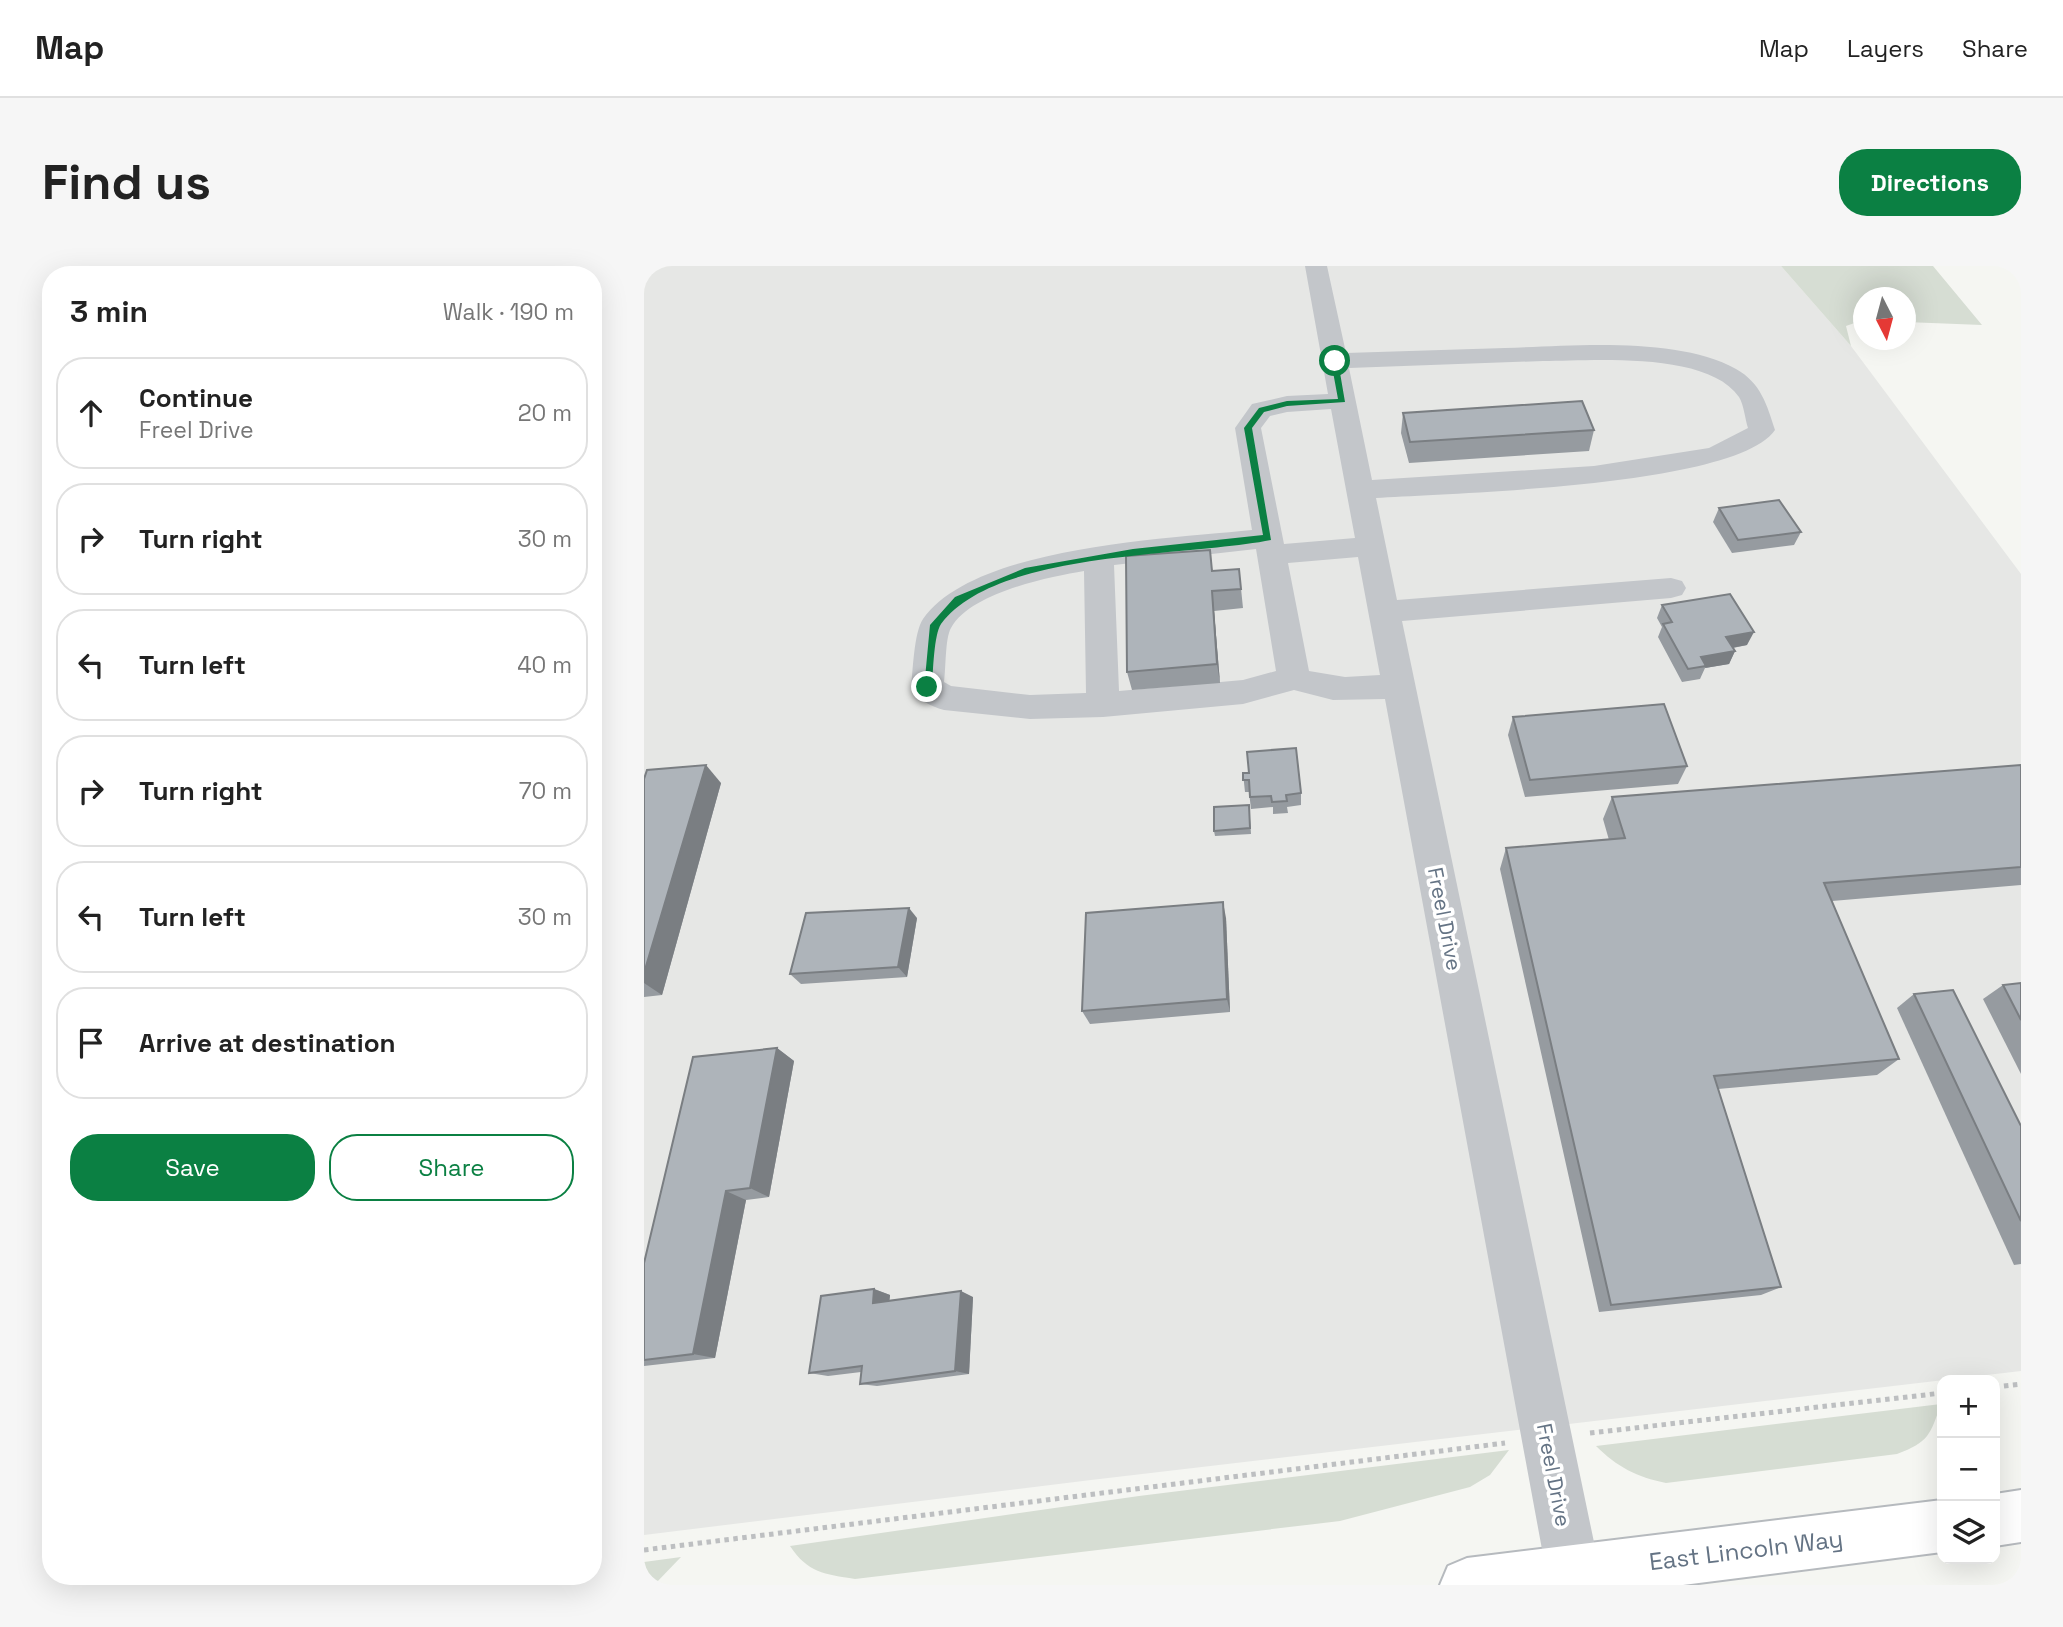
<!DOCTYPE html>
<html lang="en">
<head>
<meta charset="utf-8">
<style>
  :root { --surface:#fff; --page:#f6f6f6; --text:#222; --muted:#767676; --line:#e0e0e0; --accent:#0b8043 }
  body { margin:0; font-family:"Space Grotesk",sans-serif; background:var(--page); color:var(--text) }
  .controls { position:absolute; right:21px; bottom:21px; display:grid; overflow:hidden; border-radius:14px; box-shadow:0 7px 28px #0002 }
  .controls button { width:63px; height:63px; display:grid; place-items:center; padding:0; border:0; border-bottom:2px solid var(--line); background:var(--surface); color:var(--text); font:35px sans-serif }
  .compass { position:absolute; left:1209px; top:21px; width:63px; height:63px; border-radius:50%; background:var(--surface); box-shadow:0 7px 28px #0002; rotate:174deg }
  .stop { position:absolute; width:21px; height:21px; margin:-16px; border:5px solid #0b8043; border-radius:50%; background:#fff }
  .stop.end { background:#0b8043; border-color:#fff; box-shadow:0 2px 7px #0008 }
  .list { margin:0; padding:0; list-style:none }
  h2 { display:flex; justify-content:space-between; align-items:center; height:91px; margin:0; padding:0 28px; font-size:30px }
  h2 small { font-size:23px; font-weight:400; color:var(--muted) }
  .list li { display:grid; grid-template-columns:46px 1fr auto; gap:21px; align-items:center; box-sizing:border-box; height:112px; margin:0 14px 14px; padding:0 14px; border:2px solid var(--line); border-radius:28px }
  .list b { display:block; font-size:26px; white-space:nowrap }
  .list p { margin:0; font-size:23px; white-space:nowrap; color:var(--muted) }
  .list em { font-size:23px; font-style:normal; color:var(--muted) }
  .actions { display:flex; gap:14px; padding:21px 28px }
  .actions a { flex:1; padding:16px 0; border:2px solid var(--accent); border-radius:28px; text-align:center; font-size:24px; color:var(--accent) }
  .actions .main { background:var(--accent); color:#fff }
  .icon { flex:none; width:38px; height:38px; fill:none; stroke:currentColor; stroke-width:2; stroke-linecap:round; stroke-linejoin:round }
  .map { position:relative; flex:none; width:1377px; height:1319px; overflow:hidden; border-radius:28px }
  header { display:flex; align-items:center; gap:42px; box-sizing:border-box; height:98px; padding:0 35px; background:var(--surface); border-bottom:2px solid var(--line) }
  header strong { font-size:33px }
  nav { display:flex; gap:38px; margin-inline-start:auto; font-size:24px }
  .intro { display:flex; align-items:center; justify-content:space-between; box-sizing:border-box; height:168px; padding:0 42px }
  h1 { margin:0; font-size:49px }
  .button { padding:18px 32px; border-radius:28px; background:var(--accent); color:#fff; font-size:24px; font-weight:700 }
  main { display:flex; gap:42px; padding:0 42px }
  aside { flex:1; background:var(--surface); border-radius:28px; box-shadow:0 7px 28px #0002 }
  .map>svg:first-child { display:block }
  .built { fill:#e6e7e5 }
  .green { fill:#d6ddd3 }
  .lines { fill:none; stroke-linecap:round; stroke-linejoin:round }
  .major-casing { stroke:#b6babe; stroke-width:4 }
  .path { stroke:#bdbfc1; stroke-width:5; stroke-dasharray:4.5 4.5; stroke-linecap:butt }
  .minor { fill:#c3c6ca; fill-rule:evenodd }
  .major { fill:#fff; fill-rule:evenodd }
  .wall { fill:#969ba0 }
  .shaded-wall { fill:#7a7e82 }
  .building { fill:#aeb4ba; stroke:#7a7e82; stroke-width:2 }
  .route { fill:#0b8043 }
  .labels { text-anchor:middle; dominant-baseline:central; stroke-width:7; stroke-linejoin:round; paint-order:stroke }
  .street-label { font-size:21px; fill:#647384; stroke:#fff }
  .near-street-label { font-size:24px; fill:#647384; stroke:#fff }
</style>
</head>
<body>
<header>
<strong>Map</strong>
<nav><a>Map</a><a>Layers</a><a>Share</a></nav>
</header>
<div class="intro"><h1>Find us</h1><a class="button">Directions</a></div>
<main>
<aside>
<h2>3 min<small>Walk · 190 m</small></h2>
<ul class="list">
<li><svg class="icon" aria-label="ahead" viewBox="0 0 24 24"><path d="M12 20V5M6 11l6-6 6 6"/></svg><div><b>Continue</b><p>Freel Drive</p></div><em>20 m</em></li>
<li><svg class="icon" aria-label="right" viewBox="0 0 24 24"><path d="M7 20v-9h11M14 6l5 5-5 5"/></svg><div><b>Turn right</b></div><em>30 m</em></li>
<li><svg class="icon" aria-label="left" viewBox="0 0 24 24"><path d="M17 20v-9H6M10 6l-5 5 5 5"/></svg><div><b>Turn left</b></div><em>40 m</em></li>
<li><svg class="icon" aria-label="right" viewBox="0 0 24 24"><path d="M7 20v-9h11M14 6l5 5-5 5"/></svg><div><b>Turn right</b></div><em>70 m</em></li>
<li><svg class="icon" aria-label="left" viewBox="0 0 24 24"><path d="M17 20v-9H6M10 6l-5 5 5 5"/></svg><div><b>Turn left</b></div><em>30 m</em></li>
<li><svg class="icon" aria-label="arrive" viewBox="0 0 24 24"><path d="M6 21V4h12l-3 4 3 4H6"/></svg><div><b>Arrive at destination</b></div></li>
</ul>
<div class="actions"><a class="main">Save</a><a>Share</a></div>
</aside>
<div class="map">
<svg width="1377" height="1319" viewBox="0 0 1377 1319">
  <rect width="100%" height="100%" fill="#f5f6f2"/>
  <path class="built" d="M0,0H1137L1207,80L1377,308V1105L447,1214L0,1269Z"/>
  <g class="green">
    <path d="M1137,0H1289L1338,59L1262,56V32H1220L1219,54L1202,60L1207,80Z"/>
    <path d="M1297,1138C1286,1169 1285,1176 1253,1188L1022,1217C993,1211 973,1201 952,1180Z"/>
    <path d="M865,1184L846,1209L826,1221L696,1255L211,1313C180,1308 164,1307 146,1280L495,1230Z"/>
    <path d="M37,1291L11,1318L0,1319V1296Z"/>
  </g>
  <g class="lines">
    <g class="major-casing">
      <g id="major">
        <path d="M1377,1224V1276L1351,1280V1228Z"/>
        <path d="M1298,1234V1286L1039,1319H796L804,1300L823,1292Z"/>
      </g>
    </g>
    <g class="path">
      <path d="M1351,1121L1377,1118"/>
      <path d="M946,1167L1298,1127"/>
      <path d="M0,1284L861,1177"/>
    </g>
    <path class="minor" d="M661,0H683L702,87C755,85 808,84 861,82C928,80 1033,70 1092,103C1117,117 1123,139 1131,164C1092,221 806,227 732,232L753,334L1027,312L1038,315L1042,322L1038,329L1027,332L758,355L956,1305L950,1319H908L902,1305L741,433L689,434L650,424L599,438L459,451L386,453L300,444C286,440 274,434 267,421C269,404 270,366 279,353C330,280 524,273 608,264L591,162L608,138L643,130L684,128ZM899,95C949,95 1063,85 1095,131C1100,139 1101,153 1104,162L1065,182L950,200L728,214L705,102ZM687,143L711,272L640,278L617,162L626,150L643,146ZM612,283L632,405L599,414L475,425L470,299ZM714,291L736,409L701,411L665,405L644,297ZM440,305L442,427L386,429L307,420L300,416C302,403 301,372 307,362C326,327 404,311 440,305Z"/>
    <use href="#major" class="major"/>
  </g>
  <g class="wall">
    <path d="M759,147L950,164L945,185L765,197L757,167Z"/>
    <path d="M1075,242L1157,266L1150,279L1088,287L1069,256Z"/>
    <path d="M595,303L599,342L570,345L576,417L488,424L483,406L569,305Z"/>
    <path d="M1018,339L1103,379L1089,382L1091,385L1085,398L1061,402L1056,413L1038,416L1014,371L1018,361L1013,352Z"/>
    <path d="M869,451L1043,500L1034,518L881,531L864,469Z"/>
    <path d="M1377,499V619L1188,635L1255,793L1233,809L1074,823L1137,1021L1117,1029L955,1046L856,603L862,582L965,574L959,553L968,531Z"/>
    <path d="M599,507L657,527V539L643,541L644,547L629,548V541L607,543L605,526H601Z"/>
    <path d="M0,513L77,517L18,729L0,731Z"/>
    <path d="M605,539L607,568L571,570L570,565Z"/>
    <path d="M273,652L263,711L157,718L146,708Z"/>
    <path d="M582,652L586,746L446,758L438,745Z"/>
    <path d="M1377,717V808L1339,733L1359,719Z"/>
    <path d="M1270,728L1377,860V998L1370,999L1253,742Z"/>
    <path d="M133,782L150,795L125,931L102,934L71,1092L0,1100V997Z"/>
    <path d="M230,1023L246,1029L245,1034L329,1031L325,1108L233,1120L216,1118L217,1106L184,1110L165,1107Z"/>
  </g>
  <g class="shaded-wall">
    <path d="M568,325L570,345L576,417L573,398Z"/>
    <path d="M1110,366L1103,379L1076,384L1082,371Z"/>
    <path d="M1091,385L1085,398L1061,402L1062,400L1057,391Z"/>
    <path d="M62,499L77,517L18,729L0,717V707Z"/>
    <path d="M579,636L582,652L586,746L583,733Z"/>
    <path d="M265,642L273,652L263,711L254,701Z"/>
    <path d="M133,782L150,795L125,931L106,922Z"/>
    <path d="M82,925L102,934L71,1092L49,1088Z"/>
    <path d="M230,1023L246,1029L245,1042L229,1037Z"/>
    <path d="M317,1025L329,1031L325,1108L311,1105Z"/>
  </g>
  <g class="building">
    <path d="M938,135L950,164L766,176L759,147Z"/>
    <path d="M1135,234L1157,266L1094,274L1075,242Z"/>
    <path d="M566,284L568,305L595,303L597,323L568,325L573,398L483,406L482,290Z"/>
    <path d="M1086,328L1110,366L1082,371L1091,385L1057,391L1062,400L1044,403L1019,358L1028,356L1018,339Z"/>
    <path d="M1020,438L1043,500L886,514L869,451Z"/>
    <path d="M652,482L657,527L642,529L643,535L628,536L627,530L606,531L605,514H599V507H605L603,486Z"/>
    <path d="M62,499L0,707V513L3,504Z"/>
    <path d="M1377,499V601L1180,617L1255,793L1070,810L1137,1021L967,1039L862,582L981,572L968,531Z"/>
    <path d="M605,539L606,562L570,565V541Z"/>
    <path d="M579,636L583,733L438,745L442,647Z"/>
    <path d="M265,642L254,701L146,708L162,647Z"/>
    <path d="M1377,717V754L1359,719Z"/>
    <path d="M1309,724L1377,860V955L1270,728Z"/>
    <path d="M133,782L106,922L82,925L49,1088L0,1094V997L49,791Z"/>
    <path d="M230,1023L229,1037L317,1025L311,1105L216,1118L218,1100L165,1107L177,1030Z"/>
  </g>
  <path class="route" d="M691,92L694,95L701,136L643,140L620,146L608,162L627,274C542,291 352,284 297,358C290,368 289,406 288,421L280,423L286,359L311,331L381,302L489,283L619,269L600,162L615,142L643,135L694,133L687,95Z"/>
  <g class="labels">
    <g class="street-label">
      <text transform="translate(801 653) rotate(79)">Freel Drive</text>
      <text transform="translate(910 1209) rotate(79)">Freel Drive</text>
    </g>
    <g class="near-street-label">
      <text transform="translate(1102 1284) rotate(-7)">East Lincoln Way</text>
    </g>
  </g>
</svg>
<div class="controls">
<button>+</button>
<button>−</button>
<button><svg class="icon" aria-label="layers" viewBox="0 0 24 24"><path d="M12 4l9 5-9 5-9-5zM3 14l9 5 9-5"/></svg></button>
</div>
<svg class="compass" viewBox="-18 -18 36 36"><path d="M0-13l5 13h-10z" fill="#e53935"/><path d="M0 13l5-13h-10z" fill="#767676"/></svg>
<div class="stop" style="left:691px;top:95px"></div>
<div class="stop end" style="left:283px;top:421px"></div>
</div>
</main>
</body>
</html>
